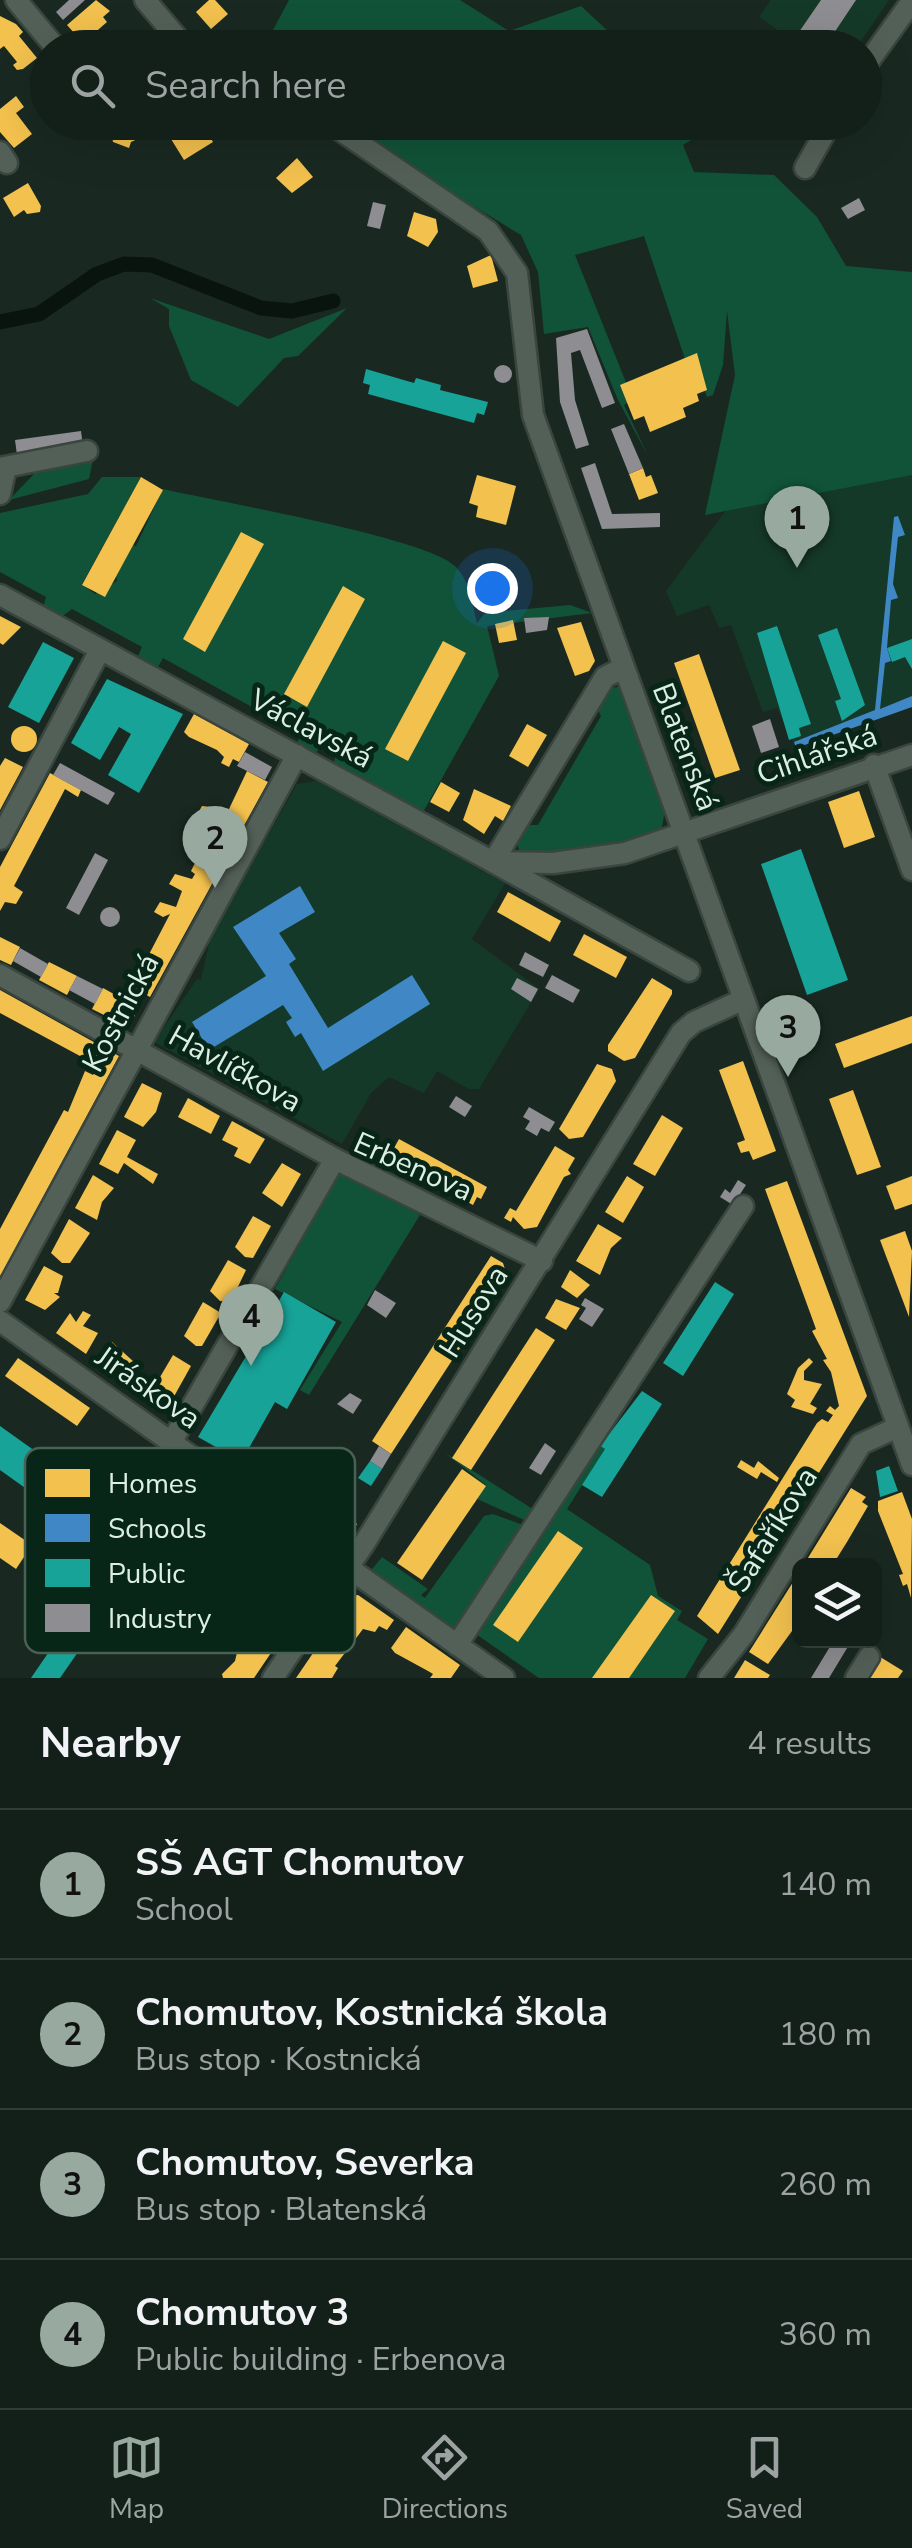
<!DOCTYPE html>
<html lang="en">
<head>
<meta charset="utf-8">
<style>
  :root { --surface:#131f19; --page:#1c2722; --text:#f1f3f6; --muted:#9da2a2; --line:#323d38; --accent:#98a9a0 }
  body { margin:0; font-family:"Nunito Sans",sans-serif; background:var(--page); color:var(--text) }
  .controls { position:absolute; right:30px; bottom:30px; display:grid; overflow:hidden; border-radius:15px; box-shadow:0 10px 40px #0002 }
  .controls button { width:90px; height:90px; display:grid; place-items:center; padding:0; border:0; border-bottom:2px solid var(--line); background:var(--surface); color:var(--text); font:50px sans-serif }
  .you { position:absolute; left:492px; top:588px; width:35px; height:35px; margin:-25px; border:8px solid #fff; border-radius:50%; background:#1a73e8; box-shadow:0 0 0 15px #1a73e833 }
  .badge { display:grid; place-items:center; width:65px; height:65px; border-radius:50%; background:var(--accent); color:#111; font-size:32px; font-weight:700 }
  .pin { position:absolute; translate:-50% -82px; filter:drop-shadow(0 2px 5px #0008) }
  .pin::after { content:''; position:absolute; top:52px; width:35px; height:30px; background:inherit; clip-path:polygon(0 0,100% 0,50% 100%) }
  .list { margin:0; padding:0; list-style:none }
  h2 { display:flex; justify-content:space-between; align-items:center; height:130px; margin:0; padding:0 40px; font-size:42px }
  h2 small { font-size:32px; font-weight:400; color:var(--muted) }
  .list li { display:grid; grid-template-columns:65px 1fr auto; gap:30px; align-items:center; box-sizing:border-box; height:150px; padding:0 40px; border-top:2px solid var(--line) }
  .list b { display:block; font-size:38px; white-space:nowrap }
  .list p { margin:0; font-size:32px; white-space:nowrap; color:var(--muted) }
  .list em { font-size:32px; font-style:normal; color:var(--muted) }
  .icon { flex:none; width:55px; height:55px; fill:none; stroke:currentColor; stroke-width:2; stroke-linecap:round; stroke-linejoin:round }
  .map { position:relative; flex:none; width:912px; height:1678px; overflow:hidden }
  .search { position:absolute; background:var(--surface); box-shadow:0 10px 40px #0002; left:30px; right:30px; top:30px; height:110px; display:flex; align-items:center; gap:25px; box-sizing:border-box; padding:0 35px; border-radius:55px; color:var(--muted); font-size:38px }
  .sheet { height:730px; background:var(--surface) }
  nav { display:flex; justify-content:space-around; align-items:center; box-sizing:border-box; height:140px; border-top:2px solid var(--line); background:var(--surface); font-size:28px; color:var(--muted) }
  nav a { display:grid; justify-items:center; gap:5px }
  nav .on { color:var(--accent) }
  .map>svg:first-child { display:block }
  .built { fill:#153928 }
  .green { fill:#115338 }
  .homes { fill:#f2c14e }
  .schools { fill:#3f88c5 }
  .public { fill:#17a398 }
  .industry { fill:#8d8d92 }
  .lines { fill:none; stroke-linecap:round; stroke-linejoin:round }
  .canal { stroke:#08140d; stroke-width:15 }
  .minor-casing { stroke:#39453e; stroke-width:25 }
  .minor { stroke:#536058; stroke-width:20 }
  .labels { text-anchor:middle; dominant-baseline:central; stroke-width:10; stroke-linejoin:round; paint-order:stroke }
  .street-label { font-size:30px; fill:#ddeee4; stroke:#072618 }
  .key { fill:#072618; stroke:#476255; stroke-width:2.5 }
  .key-label { font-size:28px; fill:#ddeee4 }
</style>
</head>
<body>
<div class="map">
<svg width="912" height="1678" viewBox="0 0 912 1678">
  <rect width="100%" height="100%" fill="#192921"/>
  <g class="built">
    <path d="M771,0H889L857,47H802L759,17Z"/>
    <path d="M912,376V707L796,748L777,708L763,712L731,625L719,628L709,605L677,616L666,591L807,401Z"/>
    <path d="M317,781L505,883L472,939L539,989L479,1089H469L437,1071L424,1093L389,1077L371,1093L342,1144L154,1042L197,979L201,980L211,935L297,784Z"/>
  </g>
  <g class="green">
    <path d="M289,0H460L509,31L581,6L625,47H264Z"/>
    <path d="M350,123H682L693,139L683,145L694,172L774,175L817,217L846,266L912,272V475L705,515L735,375L727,311L723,365L713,395L707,397L704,389L696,392L644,236L575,255L633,400L624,405L648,456L618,400L588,327L544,334L538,272L521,235L407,166Z"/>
    <path d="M150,298L269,339L347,308L298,356L284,358L238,407L191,380L169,326V309Z"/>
    <path d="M94,454L89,479L9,500L35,473L86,462Z"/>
    <path d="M102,477H141L82,584L95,594L117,581L116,576L133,545L136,546L163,489C209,500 425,537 455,566C470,581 472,603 477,623L485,613L570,605L592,613L487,626L499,676L422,814L333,764L337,754L321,745L316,753L297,743L301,734L163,658L158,667L138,656L142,647L72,609L61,617L43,608L46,597L0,572V513L88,494Z"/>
    <path d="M619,687L666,804L662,827L654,835L587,853L520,854L516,839L526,825H538L601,716L597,708L605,688Z"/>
    <path d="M340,1172L420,1215L309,1395L300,1390L342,1322L275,1289Z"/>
    <path d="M593,1443L605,1449L567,1509L650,1565L658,1596L682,1611L677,1620L708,1639L685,1678H539L473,1632L451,1630L369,1573L382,1557L428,1589L421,1595L425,1598L484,1516L493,1514L529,1527L531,1523L477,1499L486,1485L445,1453L539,1513Z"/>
  </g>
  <g class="homes">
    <path d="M96,0L110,11L103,17L107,22L83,43L67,25Z"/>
    <path d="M209,0H215L228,14L211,29L196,12Z"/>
    <path d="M0,16L16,24L23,32L19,36L37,58L23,69L17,70L13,65L17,62L4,46L0,49Z"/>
    <path d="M16,96L24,107L16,113L32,134L14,148L0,132V109Z"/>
    <path d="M115,122H161L155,131L131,142L129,148L113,142L110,125Z"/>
    <path d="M197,122H227L215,132L209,124L204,127L213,142L184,160L171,139Z"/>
    <path d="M297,158L313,177L292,193L276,178Z"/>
    <path d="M28,183L41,206L40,212L27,214L24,210L14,217L3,198Z"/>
    <path d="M414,212L436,219L438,232L428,247L407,236Z"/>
    <path d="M491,255L498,281L473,288L467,266Z"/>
    <path d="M697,353L707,390L697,394L699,401L683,408L686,417L650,432L644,416L634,420L620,385Z"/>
    <path d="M643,468L646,477L651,475L658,493L639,500L629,474Z"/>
    <path d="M477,475L516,486L506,525L476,517L478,506L469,503Z"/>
    <path d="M141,477L163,490L105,597L82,585Z"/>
    <path d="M241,532L264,544L205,652L183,639Z"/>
    <path d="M512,573L515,592L481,597L478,575Z"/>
    <path d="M343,586L365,599L307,707L284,694Z"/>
    <path d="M0,616L21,627L3,645L0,643Z"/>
    <path d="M513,620L517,640L499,643L495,624Z"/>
    <path d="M581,622L595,661L589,671L575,676L557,628Z"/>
    <path d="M443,641L466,653L408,761L385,749Z"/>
    <path d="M699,654L740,770L715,778L674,663Z"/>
    <path d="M194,714L249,744L239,762L233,759L229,767L221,763L224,757L217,750L189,737L184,732Z"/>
    <path d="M527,724L547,735L528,767L509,756Z"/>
    <circle cx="24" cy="739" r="13"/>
    <path d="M5,758L23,767L0,810V766Z"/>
    <path d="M247,771L268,782L150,997L132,987L170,914L163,917L154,912L160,902L176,907L182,891L169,884L175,874L192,879L195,874L191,871L200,853L195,850L213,838L205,834L214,811L208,818L198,813L202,806L229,809Z"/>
    <path d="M50,773L81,790L78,797L65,789L14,886L23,892L16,904L5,902L0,911V867Z"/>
    <path d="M441,782L460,793L449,812L430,802Z"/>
    <path d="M474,789L511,806L503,821L495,816L484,834L463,820Z"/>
    <path d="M859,791L875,837L844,848L828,802Z"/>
    <path d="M508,892L561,921L550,942L497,912Z"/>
    <path d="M584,934L627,957L616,978L573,955Z"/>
    <path d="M0,937L20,947L11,965L0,960Z"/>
    <path d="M49,962L77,976L67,995L39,980Z"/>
    <path d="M652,978L672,990V994L635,1058L624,1061L608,1051V1045Z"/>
    <path d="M103,988L121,998L110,1018L92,1009Z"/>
    <path d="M0,990L119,1056L0,1277V1229L64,1110L68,1112L85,1071L93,1075L96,1070L93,1063L0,1013Z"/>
    <path d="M912,1016V1043L844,1068L835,1044Z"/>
    <path d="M743,1061L776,1151L753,1160L749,1151L741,1153L737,1143L745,1140L719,1070Z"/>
    <path d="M597,1064L612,1069L616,1081L583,1137L569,1139L559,1129Z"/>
    <path d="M142,1083L162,1093L156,1112L143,1127L124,1117Z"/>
    <path d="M853,1090L881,1167L857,1175L829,1099Z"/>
    <path d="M188,1098L220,1116L211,1134L178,1117Z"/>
    <path d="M662,1115L683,1128L655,1176L633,1164Z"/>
    <path d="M232,1121L265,1139L250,1164L234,1156L238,1148L222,1140Z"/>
    <path d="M117,1130L136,1140L127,1157L158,1174L153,1184L124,1163L118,1174L99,1164Z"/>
    <path d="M399,1139L487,1187L481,1199L477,1197L473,1205L388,1159Z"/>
    <path d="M555,1146L575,1158L568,1170L571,1174L564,1177L537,1227L524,1229L513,1217L511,1222L504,1218L510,1208L516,1211Z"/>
    <path d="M282,1163L301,1174L282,1207L262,1193Z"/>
    <path d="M93,1175L114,1188L102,1202L97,1220L75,1208Z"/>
    <path d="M627,1176L644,1187L623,1223L605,1212Z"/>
    <path d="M912,1176V1204L895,1210L886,1186Z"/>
    <path d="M787,1181L867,1396L718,1634L697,1616L817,1423L822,1419L828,1422L833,1415L826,1411L830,1406L835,1410L839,1406L831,1372L823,1360L827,1359L812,1331L816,1329L765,1189Z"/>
    <path d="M253,1216L271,1226L253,1258L245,1257L235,1247Z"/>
    <path d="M69,1219L90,1233L70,1263H62L51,1253Z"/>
    <path d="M598,1224L622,1238L611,1248L600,1275L576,1261Z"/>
    <path d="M905,1231L912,1251L909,1317L880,1240Z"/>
    <path d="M491,1256L503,1263L507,1276L391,1454L372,1441Z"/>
    <path d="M228,1260L246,1270L235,1293L228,1302L220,1301L210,1291Z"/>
    <path d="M44,1266L63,1276L58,1293H54L60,1297L45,1310L25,1300Z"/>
    <path d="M570,1270L590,1285L577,1298L561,1287Z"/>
    <path d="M556,1299L580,1308L566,1330L545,1318Z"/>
    <path d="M203,1302L221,1313L202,1346H196L184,1336Z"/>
    <path d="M83,1311L91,1315L83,1326L98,1333L86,1354L56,1333L70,1313L76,1322Z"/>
    <path d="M536,1328L555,1340L471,1470L452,1458Z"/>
    <path d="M112,1342L134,1362L140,1361L127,1382L97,1361Z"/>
    <path d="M173,1355L191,1366L172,1400L153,1389Z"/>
    <path d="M18,1358L90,1408L77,1426L5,1376Z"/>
    <path d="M809,1358L813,1362L804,1371V1380L822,1384L810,1404L817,1408L813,1414L791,1407L795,1400L787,1394L798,1368Z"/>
    <path d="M741,1460L754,1468L758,1461L779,1478L777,1482L761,1472L757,1479L737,1467Z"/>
    <path d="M272,1462L357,1524L346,1540L258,1482Z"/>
    <path d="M462,1469L486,1486L422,1580L397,1563Z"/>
    <path d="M851,1488L866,1497L862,1502L868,1506L847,1542L832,1566H803Z"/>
    <path d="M902,1492L912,1519L911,1598L907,1584L903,1586L899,1575L903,1574L878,1511V1501Z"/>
    <path d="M233,1508L322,1570L323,1576L254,1678H223L222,1674L235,1661L239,1644L265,1621L281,1597L250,1589L251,1583H281L288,1587L294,1579L263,1557L243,1569L238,1560L253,1550L220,1527Z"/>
    <path d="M0,1523L32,1545L16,1569L0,1558Z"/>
    <path d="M558,1531L583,1548L518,1642L493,1625Z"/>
    <path d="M800,1571V1620L768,1664L749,1652Z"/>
    <path d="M358,1595L394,1620L387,1630L379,1626L375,1632L363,1629L335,1666L338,1668L332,1678H296L352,1596Z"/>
    <path d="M651,1595L675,1611L629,1678H592Z"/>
    <path d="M406,1627L460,1665L451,1678H430L433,1674L428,1671L395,1653L391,1648Z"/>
    <path d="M877,1655L903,1671L898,1678H863Z"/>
    <path d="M745,1660L770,1675L768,1678H734Z"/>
  </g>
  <g class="schools">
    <path d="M898,516L905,535L898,537L893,584L898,598L891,600L887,648L891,661L885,663L880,709L912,696V707L796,748L794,742L875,710L894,517Z"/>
    <path d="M300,886L315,912L279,933L296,959L289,964L328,1028L412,975L430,1004L323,1071L301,1033L295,1037L286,1022L292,1018L283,1005L209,1050L192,1022L266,976L233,927Z"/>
  </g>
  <g class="public">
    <path d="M366,369L414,383L416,378L441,385L440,390L488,402L484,415L477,413L474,423L368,394L370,385L363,383Z"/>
    <path d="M777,626L811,724L799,728L801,736L789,740L757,633Z"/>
    <path d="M837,628L865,705L842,721L835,701L841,699L818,635Z"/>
    <path d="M912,639V669L905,657L892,662L887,648Z"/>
    <path d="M43,642L74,658L39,723L8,707Z"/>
    <path d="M107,679L183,714L139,793L108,775L131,734L119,727L100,760L71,743Z"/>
    <path d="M801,849L848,980L807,995L761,864Z"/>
    <path d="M715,1282L734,1294L683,1376L663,1363Z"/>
    <path d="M284,1292L336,1322L287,1409L275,1402L249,1448L261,1454L253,1468L198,1437Z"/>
    <path d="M642,1391L662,1404L602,1497L582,1485L605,1449L600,1446Z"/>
    <path d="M0,1426L63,1471L42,1500L0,1470Z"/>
    <path d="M370,1461L382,1469L371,1486L358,1478Z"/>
    <path d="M889,1466L898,1491L880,1497L876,1471Z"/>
    <path d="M99,1579L119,1593L60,1678H31L57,1640L48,1634L60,1617L69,1623Z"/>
  </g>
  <g class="industry">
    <path d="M69,0H85L63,20L56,12Z"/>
    <path d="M821,0H856L824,48L799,32Z"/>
    <path d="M859,198L865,210L848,219L841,208Z"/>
    <path d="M373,202L386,205L380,229L367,226Z"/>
    <path d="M587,329L615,403L602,408L580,350L571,353L575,400L589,445L576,449L560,402L556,338Z"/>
    <circle cx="503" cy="374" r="9"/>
    <path d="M624,424L643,468L629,474L611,429Z"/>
    <path d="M81,431L83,446L17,455L15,440Z"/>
    <path d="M595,463L612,514L660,513V527L602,529L581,468Z"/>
    <path d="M549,617L547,630L526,633L524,618Z"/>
    <path d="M770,719L779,747L761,753L752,726Z"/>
    <path d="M245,752L272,767L265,780L237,766Z"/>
    <path d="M60,763L115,793L108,805L53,775Z"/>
    <path d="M95,853L108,860L79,915L66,908Z"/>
    <circle cx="110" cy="917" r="10"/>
    <path d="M20,948L48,964L41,977L13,961Z"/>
    <path d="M525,952L549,965L543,977L519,965Z"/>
    <path d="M552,975L580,990L573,1003L545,988Z"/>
    <path d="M77,976L103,989L95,1004L69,990Z"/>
    <path d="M517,978L538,989L531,1002L511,989Z"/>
    <circle cx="125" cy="1013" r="10"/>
    <path d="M456,1096L472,1106L465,1117L449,1107Z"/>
    <path d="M529,1107L555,1122L549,1132L541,1128L537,1136L525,1129L530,1121L523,1117Z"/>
    <path d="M738,1180L746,1185L733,1205L720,1197L725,1189L730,1193Z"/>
    <path d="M375,1290L396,1303L386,1318L367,1305Z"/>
    <path d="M585,1298L604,1309L592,1327L579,1319L586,1308L581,1305Z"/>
    <path d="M350,1393L362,1400L353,1414L337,1404Z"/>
    <path d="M545,1443L556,1451L541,1475L529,1468Z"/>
    <path d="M379,1446L391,1454L382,1469L370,1461Z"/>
    <path d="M834,1640H852L829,1678H811Z"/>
  </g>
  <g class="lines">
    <path class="canal" d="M0,322L39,314L97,274L124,264L152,265L261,308L292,311L333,301"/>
    <g class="minor-casing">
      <g id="minor">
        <path d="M16,0L56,48"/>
        <path d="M145,0L186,48"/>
        <path d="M864,68L912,1"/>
        <path d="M328,122L488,231L517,273L533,415L912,1465"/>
        <path d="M0,152L7,163"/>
        <path d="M805,168L831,122"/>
        <path d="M0,468L87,451"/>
        <path d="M0,494L6,467"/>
        <path d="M0,595L493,862L553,863L625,853L912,755"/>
        <path d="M623,668L605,677L493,862L689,971"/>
        <path d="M874,765L912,870"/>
        <path d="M0,839L100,650"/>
        <path d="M0,975L335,1159"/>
        <path d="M0,1302L297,755"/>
        <path d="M0,1321L504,1678"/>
        <path d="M172,1441L335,1159L542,1261"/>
        <path d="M457,1645L743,1206"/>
        <path d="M273,1678L364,1544L681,1033L694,1022L742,1000"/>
        <path d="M709,1678L744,1634L861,1444L898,1427"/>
        <path d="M856,1678L869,1657"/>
      </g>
    </g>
    <use href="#minor" class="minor"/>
  </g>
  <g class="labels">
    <g class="street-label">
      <text transform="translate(311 729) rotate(28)">Václavská</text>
      <text transform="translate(685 747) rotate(69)">Blatenská</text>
      <text transform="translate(817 755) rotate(-19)">Cihlářská</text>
      <text transform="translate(121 1013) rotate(-62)">Kostnická</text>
      <text transform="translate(235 1069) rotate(29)">Havlíčkova</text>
      <text transform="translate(413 1167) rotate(24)">Erbenova</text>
      <text transform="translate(474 1312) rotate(-58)">Husova</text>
      <text transform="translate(148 1388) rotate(35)">Jiráskova</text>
      <text transform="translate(773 1530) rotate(-58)">Šafaříkova</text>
    </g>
  </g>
  <rect x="25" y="1448" width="330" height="205" rx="15" class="key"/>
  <rect x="45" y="1469" width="45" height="28" fill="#f2c14e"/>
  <rect x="45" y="1514" width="45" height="28" fill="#3f88c5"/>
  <rect x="45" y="1559" width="45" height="28" fill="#17a398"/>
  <rect x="45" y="1604" width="45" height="28" fill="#8d8d92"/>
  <g class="key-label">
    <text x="108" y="1493">Homes</text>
    <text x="108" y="1538">Schools</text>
    <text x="108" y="1583">Public</text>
    <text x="108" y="1628">Industry</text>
  </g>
</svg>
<div class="controls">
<button><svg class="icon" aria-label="layers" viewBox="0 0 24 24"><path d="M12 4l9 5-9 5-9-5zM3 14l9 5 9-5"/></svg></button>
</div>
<div class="you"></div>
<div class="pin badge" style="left:797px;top:568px">1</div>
<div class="pin badge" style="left:215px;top:888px">2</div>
<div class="pin badge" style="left:788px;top:1077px">3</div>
<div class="pin badge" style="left:251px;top:1366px">4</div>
<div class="search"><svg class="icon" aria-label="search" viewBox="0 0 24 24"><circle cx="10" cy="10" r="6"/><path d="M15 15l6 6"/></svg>Search here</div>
</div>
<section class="sheet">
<h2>Nearby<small>4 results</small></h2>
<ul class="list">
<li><span class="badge">1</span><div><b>SŠ AGT Chomutov</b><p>School</p></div><em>140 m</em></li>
<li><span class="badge">2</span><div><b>Chomutov, Kostnická škola</b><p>Bus stop · Kostnická</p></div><em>180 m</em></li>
<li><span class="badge">3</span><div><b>Chomutov, Severka</b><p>Bus stop · Blatenská</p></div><em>260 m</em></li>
<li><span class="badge">4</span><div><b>Chomutov 3</b><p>Public building · Erbenova</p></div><em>360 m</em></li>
</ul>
</section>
<nav>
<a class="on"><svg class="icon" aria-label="map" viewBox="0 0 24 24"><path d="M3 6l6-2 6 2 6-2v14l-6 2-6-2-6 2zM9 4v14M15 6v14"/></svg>Map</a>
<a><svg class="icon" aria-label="directions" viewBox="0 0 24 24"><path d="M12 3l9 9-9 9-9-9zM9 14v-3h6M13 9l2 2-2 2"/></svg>Directions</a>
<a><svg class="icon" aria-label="saved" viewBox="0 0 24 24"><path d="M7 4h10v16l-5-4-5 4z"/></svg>Saved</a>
</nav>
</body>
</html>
